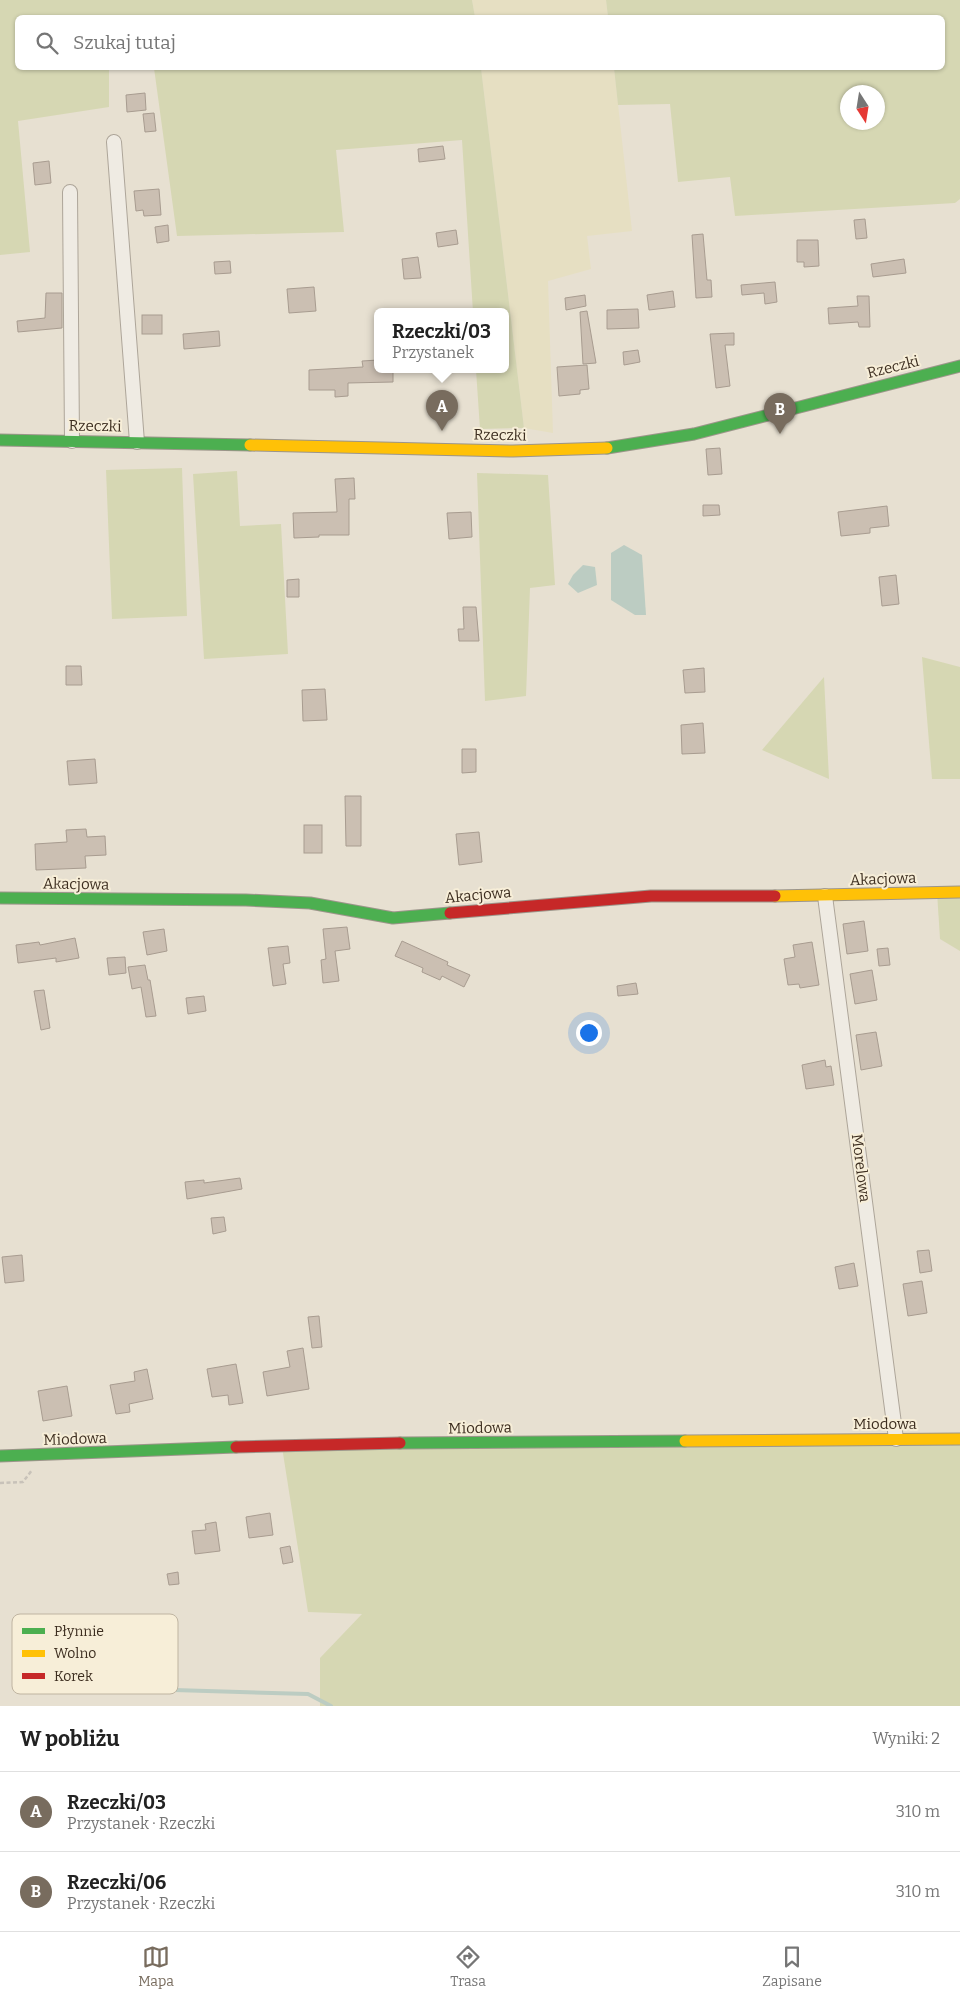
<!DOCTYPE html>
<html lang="pl">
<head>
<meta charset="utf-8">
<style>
  :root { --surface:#fff; --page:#f2f2f2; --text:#222; --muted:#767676; --line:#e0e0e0; --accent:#786c5e }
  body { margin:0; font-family:Bitter,serif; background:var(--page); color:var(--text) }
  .compass { position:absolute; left:840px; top:85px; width:45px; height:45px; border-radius:50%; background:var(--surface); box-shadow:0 1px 4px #0004; rotate:168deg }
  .you { position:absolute; left:588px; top:1032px; width:18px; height:18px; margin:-12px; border:4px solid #fff; border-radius:50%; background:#1a73e8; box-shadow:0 0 0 8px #1a73e833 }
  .badge { display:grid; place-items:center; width:32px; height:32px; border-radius:50%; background:var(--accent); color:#fff; font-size:16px; font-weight:700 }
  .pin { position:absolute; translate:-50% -41px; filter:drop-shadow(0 1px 2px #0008) }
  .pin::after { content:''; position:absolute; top:26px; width:18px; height:15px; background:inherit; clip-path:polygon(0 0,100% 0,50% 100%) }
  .popup { position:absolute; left:374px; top:308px; width:135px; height:65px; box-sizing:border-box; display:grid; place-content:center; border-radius:8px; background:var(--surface); filter:drop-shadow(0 1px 4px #0005); font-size:16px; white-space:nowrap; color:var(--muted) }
  .popup b { font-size:19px; color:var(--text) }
  .popup::after { content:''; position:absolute; left:50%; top:100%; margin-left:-10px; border:10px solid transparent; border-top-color:var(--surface) }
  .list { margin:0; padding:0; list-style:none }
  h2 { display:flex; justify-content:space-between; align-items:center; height:65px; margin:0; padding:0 20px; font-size:21px }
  h2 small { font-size:16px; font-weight:400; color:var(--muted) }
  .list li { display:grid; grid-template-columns:32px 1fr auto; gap:15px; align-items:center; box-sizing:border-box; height:80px; padding:0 20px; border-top:1px solid var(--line) }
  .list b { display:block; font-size:19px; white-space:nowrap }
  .list p { margin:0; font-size:16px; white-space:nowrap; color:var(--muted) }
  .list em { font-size:16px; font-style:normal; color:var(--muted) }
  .icon { flex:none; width:28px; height:28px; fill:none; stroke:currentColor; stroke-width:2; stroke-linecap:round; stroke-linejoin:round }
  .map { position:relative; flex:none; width:960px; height:1706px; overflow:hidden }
  .search { position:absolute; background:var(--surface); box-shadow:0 1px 4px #0004; left:15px; right:15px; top:15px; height:55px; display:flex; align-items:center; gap:12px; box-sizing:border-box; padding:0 18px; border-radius:8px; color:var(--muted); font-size:19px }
  .sheet { height:225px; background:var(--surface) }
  nav { display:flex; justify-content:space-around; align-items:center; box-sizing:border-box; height:70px; border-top:1px solid var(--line); background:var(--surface); font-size:14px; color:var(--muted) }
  nav a { display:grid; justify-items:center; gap:2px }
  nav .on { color:var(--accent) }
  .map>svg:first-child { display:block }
  .farmland { fill:#e6dfc2 }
  .green { fill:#d6d7b3; fill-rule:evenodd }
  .water { fill:#bcccc2 }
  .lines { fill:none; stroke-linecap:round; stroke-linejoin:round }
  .stream { stroke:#bcccc2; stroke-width:4 }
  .building { fill:#cbbfb2; stroke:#a89c90 }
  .street-casing { stroke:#ada599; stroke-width:16 }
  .fast-casing { stroke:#9c958a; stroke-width:13 }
  .slow-casing { stroke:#9c958a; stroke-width:13 }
  .jam-casing { stroke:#9c958a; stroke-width:13 }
  .path { stroke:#c8c2b9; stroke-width:2.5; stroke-dasharray:4 2.5; stroke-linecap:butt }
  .street { stroke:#efebe3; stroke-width:14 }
  .fast { stroke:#4caf50; stroke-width:11 }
  .slow { stroke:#ffc107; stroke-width:11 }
  .jam { stroke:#c62828; stroke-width:11 }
  .labels { text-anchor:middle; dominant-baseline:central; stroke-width:4; stroke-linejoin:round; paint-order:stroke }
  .street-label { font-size:15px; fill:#3d2e20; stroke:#f7eed8 }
  .key { fill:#f7eed8; stroke:#bfb4a1; stroke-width:1 }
  .key-label { font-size:14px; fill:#3d2e20 }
</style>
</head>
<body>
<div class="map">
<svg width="960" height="1706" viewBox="0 0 960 1706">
  <rect width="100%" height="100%" fill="#e7e0d1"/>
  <g class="farmland">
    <path d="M472,0H606L608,17H475Z"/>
    <path d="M481,68H614L632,231L587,236L591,269L548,281L553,433L524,428Z"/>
  </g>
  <g class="green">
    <path d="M0,0H472L475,17L18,18V68H109V107L18,121L30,252L0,255Z"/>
    <path d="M606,0H960V199L955,203L735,216L730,177L678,182L670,104L618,105L614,68H942V18L608,17ZM848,92H878V122H848Z"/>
    <path d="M154,68H481L524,428L480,429L476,370H506V312H473L462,140L336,150L344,232L177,236Z"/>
    <path d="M182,468L187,616L112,619L106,470Z"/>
    <path d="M237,471L240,526L281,524L288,654L204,659L193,474Z"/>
    <path d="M477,473L548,475L555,585L530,588L526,696L485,701Z"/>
    <path d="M922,657L960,667V779H932Z"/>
    <path d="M824,677L829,779L762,750Z"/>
    <path d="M937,892H960V951L940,939Z"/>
    <path d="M960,1439V1706H320V1658L362,1614L308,1612L282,1447Z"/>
  </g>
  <g class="water">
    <path d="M624,545L642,555L646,615H635L611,600V553Z"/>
    <path d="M583,565L595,567L597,585L578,593L568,584L573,575Z"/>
  </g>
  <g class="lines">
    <path class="stream" d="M174,1690L308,1694L331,1706"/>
  </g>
  <g class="building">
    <path d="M145,93L146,110L127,112L126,95Z"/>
    <path d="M154,113L156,131L145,132L143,114Z"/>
    <path d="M443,146L445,159L419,162L418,149Z"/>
    <path d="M49,161L51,183L35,185L33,163Z"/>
    <path d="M159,189L161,215L144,216L143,210L136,211L134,191Z"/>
    <path d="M865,219L867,238L856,239L854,220Z"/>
    <path d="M168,225L169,241L157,243L155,227Z"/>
    <path d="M456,230L458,244L438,247L436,233Z"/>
    <path d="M703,234L707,280H711L712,297L696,298L692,235Z"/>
    <path d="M797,240H818L819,266L804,267V262H797Z"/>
    <path d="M418,257L421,278L404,279L402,259Z"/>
    <path d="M904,259L906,273L873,277L871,264Z"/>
    <path d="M230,261L231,273L215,274L214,262Z"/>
    <path d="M775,282L777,302L765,304L764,293L742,295L741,285Z"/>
    <path d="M314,287L316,311L289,313L287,289Z"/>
    <path d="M673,291L675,307L649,310L647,295Z"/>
    <path d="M46,293H62V328L18,332L17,321L45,318Z"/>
    <path d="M585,295L586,306L566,310L565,298Z"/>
    <path d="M857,296H869L870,327H859L858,322L829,324L828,308L858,306Z"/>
    <path d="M638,309L639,328L607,329V310Z"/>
    <path d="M587,311L596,363L583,364L580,312Z"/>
    <rect x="142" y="315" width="20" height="19"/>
    <path d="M219,331L220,346L184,349L183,334Z"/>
    <path d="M734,333V345H725L730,386L716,388L710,334Z"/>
    <path d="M638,350L640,362L624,365L623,352Z"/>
    <path d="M378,360V370H393V382L348,383V396L335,397V390H309V370L363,367L362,361Z"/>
    <path d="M587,365L589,389L580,390V394L559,396L557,367Z"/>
    <path d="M720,448L722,474L708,475L706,449Z"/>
    <path d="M354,478L355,499H349V535H319V537L294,538L293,513L337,512L335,479Z"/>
    <path d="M703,505H719L720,515L703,516Z"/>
    <path d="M887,506L889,526L870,528V533L841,536L838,512Z"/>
    <path d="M471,512L472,537L449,539L447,513Z"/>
    <path d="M896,575L899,604L882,606L879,577Z"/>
    <path d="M299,579V597H287V580Z"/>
    <path d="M463,607H476L479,641H459L458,629H464Z"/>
    <path d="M66,666H81L82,685H66Z"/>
    <path d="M704,668L705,692L685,693L683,670Z"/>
    <path d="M325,689L327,720L303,721L302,690Z"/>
    <path d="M703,723L705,753L682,754L681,725Z"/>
    <path d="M462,749H476V772L462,773Z"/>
    <path d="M95,759L97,783L69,785L67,761Z"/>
    <path d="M345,796H361V846H346Z"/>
    <rect x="304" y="825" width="18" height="28"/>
    <path d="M86,829L87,837L105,836L106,855L85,856L86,868L36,870L35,844L67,842L66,830Z"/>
    <path d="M479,832L482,862L459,865L456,834Z"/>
    <path d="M864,921L868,951L847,954L843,924Z"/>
    <path d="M347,927L350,949L335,951L339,981L323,983L321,960L326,959L323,929Z"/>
    <path d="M164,929L167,951L147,955L143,932Z"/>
    <path d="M75,938L79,958L56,962V958L18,963L16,945L39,942L40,945Z"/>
    <path d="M402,941L448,962L447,965L470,975L464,987L442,976L440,980L422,972L423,968L395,956Z"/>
    <path d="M812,942L819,985L800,988L799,984L788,985L784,959L795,957L793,945Z"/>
    <path d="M288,946L290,963L283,964L286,984L273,986L268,948Z"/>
    <path d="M888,948L890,965L879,966L877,949Z"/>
    <path d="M125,957L126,973L109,975L107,958Z"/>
    <path d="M145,965L148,980H150L156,1016L146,1017L141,987L132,989L128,967Z"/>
    <path d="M872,970L877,1000L855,1004L850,974Z"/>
    <path d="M636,983L638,994L618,996L617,986Z"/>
    <path d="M44,990L50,1028L41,1030L34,991Z"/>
    <path d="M204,996L206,1011L188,1014L186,998Z"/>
    <path d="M876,1032L882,1066L861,1070L856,1035Z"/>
    <path d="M825,1060L826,1067L831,1066L834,1085L806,1089L802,1065Z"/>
    <path d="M240,1178L242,1189L187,1199L185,1182L204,1180V1183Z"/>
    <path d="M224,1217L226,1231L213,1234L211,1218Z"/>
    <path d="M929,1250L932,1271L920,1273L917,1251Z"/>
    <path d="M22,1255L24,1281L5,1283L2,1257Z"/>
    <path d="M854,1263L858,1286L839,1289L835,1267Z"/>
    <path d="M922,1281L927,1313L908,1316L903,1284Z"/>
    <path d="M319,1316L322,1347L312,1348L308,1317Z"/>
    <path d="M303,1348L309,1389L267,1396L263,1372L290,1367L287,1351Z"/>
    <path d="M236,1364L243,1403L229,1405L228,1395L212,1397L207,1369Z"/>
    <path d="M147,1369L153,1399L129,1404L130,1412L116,1414L110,1385L135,1381L134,1372Z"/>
    <path d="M67,1386L72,1416L43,1421L38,1391Z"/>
    <path d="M270,1513L273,1535L249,1538L246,1517Z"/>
    <path d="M216,1522L220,1551L195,1554L192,1531L206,1530L205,1524Z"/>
    <path d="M290,1546L293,1562L283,1564L280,1548Z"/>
    <path d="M178,1572L179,1584L169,1585L167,1574Z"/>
  </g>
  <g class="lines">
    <g class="street-casing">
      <g id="street">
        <path d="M114,142L137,442"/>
        <path d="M70,192L72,441"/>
        <path d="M825,896L896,1439"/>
      </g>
    </g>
    <g class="fast-casing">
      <g id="fast">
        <path d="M0,440L250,445"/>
        <path d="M607,448L694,434L960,366"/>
        <path d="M0,898L246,900L310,903L393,918L450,913"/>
        <path d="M400,1443L685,1441"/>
        <path d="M0,1456L236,1447"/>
      </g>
    </g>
    <g class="slow-casing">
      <g id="slow">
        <path d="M250,445L513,451L607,448"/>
        <path d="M775,896L960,892"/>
        <path d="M685,1441L960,1439"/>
      </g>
    </g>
    <g class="jam-casing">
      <g id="jam">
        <path d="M450,913L651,896H775"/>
        <path d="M236,1447L400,1443"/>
      </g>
    </g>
    <path class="path" d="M0,1483L23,1482L32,1470"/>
    <use href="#street" class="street"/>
    <use href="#fast" class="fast"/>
    <use href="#slow" class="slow"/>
    <use href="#jam" class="jam"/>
  </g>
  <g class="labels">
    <g class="street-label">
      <text transform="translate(893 367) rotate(-14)">Rzeczki</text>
      <text transform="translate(95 426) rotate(1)">Rzeczki</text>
      <text transform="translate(500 435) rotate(1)">Rzeczki</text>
      <text transform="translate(883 879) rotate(-2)">Akacjowa</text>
      <text transform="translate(76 884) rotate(1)">Akacjowa</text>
      <text transform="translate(478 895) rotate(-5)">Akacjowa</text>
      <text transform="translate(861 1168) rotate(83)">Morelowa</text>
      <text x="885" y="1424">Miodowa</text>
      <text transform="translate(480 1428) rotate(-1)">Miodowa</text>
      <text transform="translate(75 1439) rotate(-2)">Miodowa</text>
    </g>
  </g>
  <rect x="12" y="1614" width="166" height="80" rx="8" class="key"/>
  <rect x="22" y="1628" width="23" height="6" fill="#4caf50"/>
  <rect x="22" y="1650" width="23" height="7" fill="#ffc107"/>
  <rect x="22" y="1673" width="23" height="6" fill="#c62828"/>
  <g class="key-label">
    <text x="54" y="1636">Płynnie</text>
    <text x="54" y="1658">Wolno</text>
    <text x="54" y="1681">Korek</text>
  </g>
</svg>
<svg class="compass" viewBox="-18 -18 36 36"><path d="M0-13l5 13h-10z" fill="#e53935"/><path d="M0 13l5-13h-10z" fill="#767676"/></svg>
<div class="you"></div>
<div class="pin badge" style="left:442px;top:431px">A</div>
<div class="popup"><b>Rzeczki/03</b>Przystanek</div>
<div class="pin badge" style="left:780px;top:434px">B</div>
<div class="search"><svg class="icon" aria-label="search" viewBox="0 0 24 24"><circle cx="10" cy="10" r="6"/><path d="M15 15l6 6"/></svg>Szukaj tutaj</div>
</div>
<section class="sheet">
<h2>W pobliżu<small>Wyniki: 2</small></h2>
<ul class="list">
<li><span class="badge">A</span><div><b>Rzeczki/03</b><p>Przystanek · Rzeczki</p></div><em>310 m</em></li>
<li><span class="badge">B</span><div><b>Rzeczki/06</b><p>Przystanek · Rzeczki</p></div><em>310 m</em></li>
</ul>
</section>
<nav>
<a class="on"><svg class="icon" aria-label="map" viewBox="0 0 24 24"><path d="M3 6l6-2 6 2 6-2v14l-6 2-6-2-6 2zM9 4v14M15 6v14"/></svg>Mapa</a>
<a><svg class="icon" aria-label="directions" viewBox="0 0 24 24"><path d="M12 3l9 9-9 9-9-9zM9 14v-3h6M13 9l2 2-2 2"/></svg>Trasa</a>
<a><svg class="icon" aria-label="saved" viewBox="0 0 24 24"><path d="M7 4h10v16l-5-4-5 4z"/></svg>Zapisane</a>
</nav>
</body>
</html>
